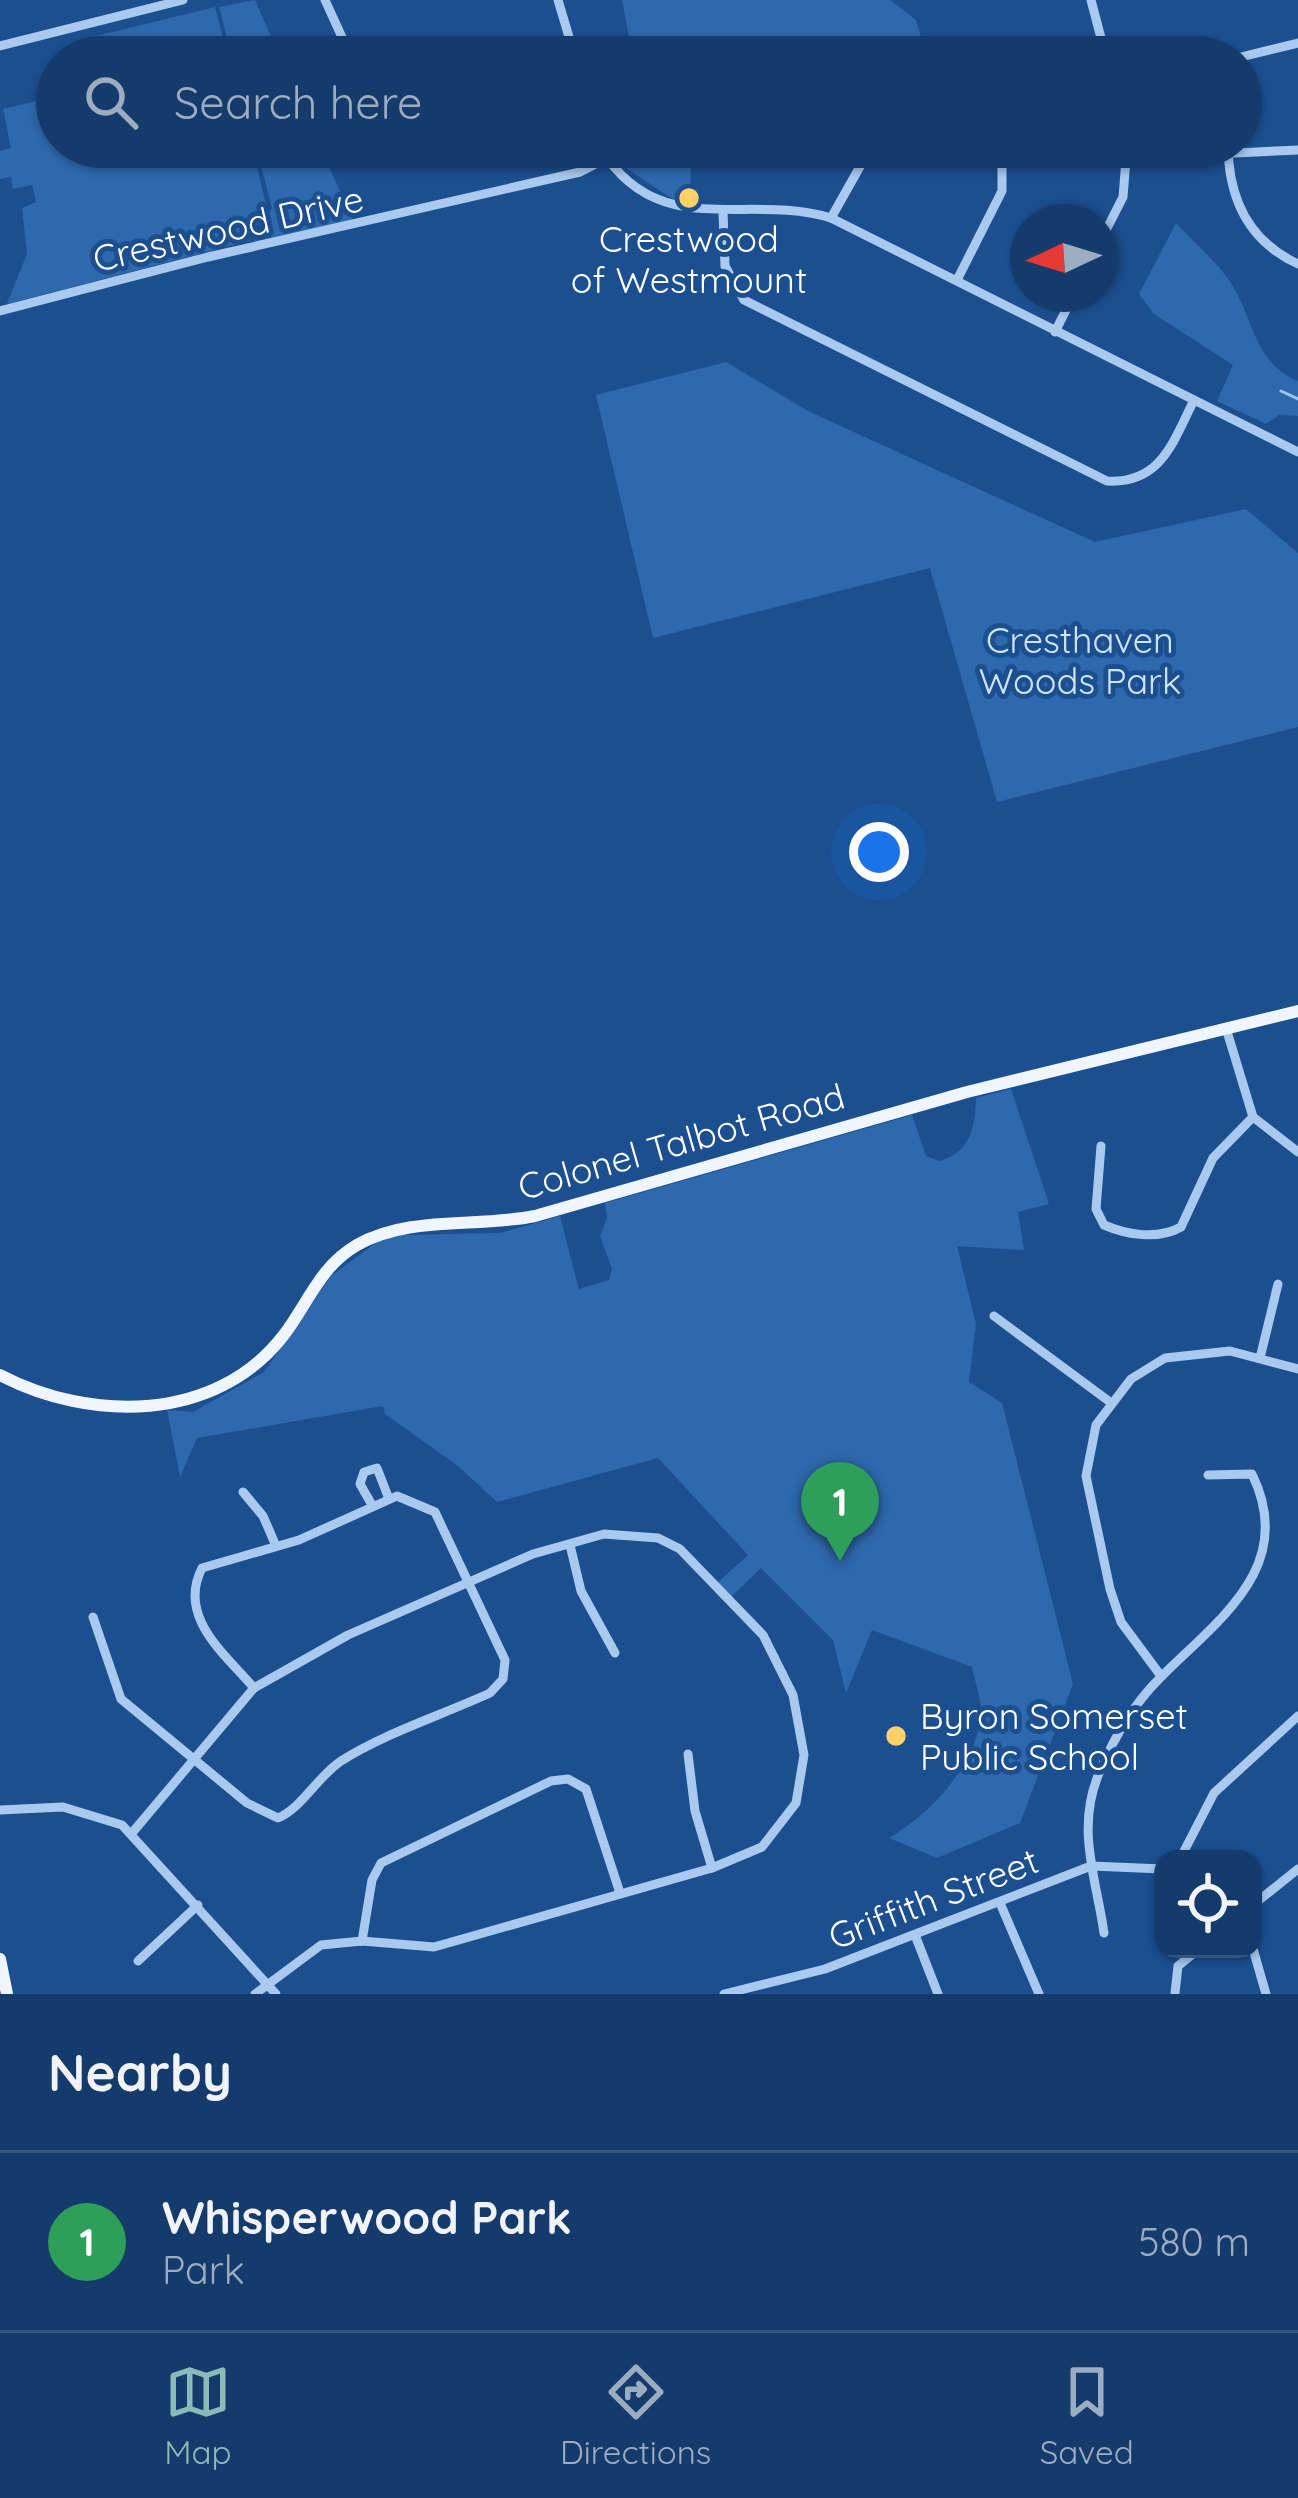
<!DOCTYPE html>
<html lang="en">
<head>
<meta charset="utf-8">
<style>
  :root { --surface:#143b6b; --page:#1d4271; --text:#f1f3f6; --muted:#9dadc1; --line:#33557e; --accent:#8bbbb9 }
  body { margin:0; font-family:Quicksand,sans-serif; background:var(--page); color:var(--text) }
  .controls { position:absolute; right:36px; bottom:36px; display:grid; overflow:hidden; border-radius:24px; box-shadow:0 3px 9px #0004 }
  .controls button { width:108px; height:108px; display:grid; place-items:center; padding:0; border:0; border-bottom:3px solid var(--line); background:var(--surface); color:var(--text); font:60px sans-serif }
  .compass { position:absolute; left:1010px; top:204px; width:108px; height:108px; border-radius:50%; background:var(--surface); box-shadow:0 3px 9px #0004; rotate:266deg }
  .you { position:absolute; left:879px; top:852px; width:42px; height:42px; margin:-30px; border:9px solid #fff; border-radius:50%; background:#1a73e8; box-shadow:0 0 0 18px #1a73e833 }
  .badge { display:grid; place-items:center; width:78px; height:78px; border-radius:50%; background:var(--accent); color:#fff; font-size:39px; font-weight:700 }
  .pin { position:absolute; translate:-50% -99px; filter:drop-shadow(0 3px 6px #0008) }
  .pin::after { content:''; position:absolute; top:63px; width:42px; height:36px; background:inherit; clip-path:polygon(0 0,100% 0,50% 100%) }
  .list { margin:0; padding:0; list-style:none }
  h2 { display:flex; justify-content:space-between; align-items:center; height:156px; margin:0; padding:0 48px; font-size:51px }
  h2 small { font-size:39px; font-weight:400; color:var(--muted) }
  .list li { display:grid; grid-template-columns:78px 1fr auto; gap:36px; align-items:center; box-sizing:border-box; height:180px; padding:0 48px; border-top:3px solid var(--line) }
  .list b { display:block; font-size:45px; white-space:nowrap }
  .list p { margin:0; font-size:39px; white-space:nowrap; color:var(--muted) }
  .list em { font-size:39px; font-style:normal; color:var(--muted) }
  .icon { flex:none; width:66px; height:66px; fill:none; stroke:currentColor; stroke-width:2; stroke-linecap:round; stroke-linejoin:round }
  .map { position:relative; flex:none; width:1298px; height:1994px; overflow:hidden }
  .search { position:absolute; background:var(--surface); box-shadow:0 3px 9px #0004; left:36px; right:36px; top:36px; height:132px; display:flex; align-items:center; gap:30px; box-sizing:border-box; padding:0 42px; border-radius:66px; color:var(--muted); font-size:45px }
  .sheet { height:336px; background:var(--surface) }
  nav { display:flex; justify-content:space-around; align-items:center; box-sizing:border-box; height:168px; border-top:3px solid var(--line); background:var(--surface); font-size:33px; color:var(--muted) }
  nav a { display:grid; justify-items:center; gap:6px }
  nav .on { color:var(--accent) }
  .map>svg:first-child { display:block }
  .green { fill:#2e69ad }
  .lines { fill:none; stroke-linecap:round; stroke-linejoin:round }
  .stream { stroke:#9cc4f0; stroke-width:3 }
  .minor { stroke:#a9c9ee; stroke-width:9 }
  .major { stroke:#f0f6ff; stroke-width:12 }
  .poi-dot { fill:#ffd166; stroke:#1b4f8f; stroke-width:4.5 }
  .labels { text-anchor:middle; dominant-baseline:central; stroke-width:10; stroke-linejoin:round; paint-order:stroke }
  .street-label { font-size:36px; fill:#fff; stroke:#1b4f8f }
  .poi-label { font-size:36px; fill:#fff; stroke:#1b4f8f }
  .park-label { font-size:36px; fill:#cfe3fa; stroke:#1b4f8f }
</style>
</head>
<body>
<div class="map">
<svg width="1298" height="1994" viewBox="0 0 1298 1994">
  <rect width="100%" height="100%" fill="#1b4f8f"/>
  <g class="green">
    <path d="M255,0L280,57H232L219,7Z"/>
    <path d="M622,0H890L916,20L927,57H633Z"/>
    <path d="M215,7L228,57H82L80,40Z"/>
    <path d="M57,96V147H252L267,208L249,241L7,304L27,254L22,208L36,202L32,185L13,189L11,177L0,179V151L11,148L3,109Z"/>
    <path d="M256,147H320L353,220L254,241L272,208Z"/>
    <path d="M604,147H701L692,149L689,210L608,156Z"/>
    <path d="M1176,223C1194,243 1221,265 1234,288C1254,323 1256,364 1298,381V416L1279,415L1266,424L1217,401L1233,365L1154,314L1139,294Z"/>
    <path d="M726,362L810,412L1095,542L1246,509L1298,553V727L997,802L930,568L653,638L596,395Z"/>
    <path d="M1011,1089L1049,1204L1018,1212L1024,1250L957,1246L976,1324L969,1382L1002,1403L1073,1684L1020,1823L937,1858L889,1838C931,1813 969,1772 981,1722C984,1707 975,1682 972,1667L872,1630L846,1693L833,1640L761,1568L730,1598L715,1585L748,1555L658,1458L497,1502L458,1466L385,1414L383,1406L197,1438L180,1477L167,1410L193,1412L264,1372L331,1276L377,1242L401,1235L500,1233L560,1216L579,1289L609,1280L612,1269L600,1236L607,1218L605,1203L912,1115L926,1156L939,1161C971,1152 975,1128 976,1098Z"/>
  </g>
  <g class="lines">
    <path class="stream" d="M1281,391L1298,399"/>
    <g class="minor">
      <path d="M325,0L351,57"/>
      <path d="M558,0L575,57"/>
      <path d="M1091,0L1106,57"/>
      <path d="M0,46L183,0"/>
      <path d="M460,55V57"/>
      <path d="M1241,57L1298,43"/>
      <path d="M600,147C657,243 747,192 831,218L1298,452"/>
      <path d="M1228,147C1229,199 1248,241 1298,264"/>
      <path d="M1129,158L1298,150"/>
      <path d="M723,212L725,266L744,300L1107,481C1161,484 1173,442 1194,400"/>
      <path d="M831,218L871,147"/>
      <path d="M1100,242L1123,197L1127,147"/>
      <path d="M957,280L1002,191V147"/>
      <path d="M0,311L208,257L580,172L607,158"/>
      <path d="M1055,332L1074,294"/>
      <path d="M1226,1028L1253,1117L1298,1152"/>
      <path d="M1101,1146L1096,1209L1104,1225C1127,1235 1158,1240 1181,1227L1213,1158L1253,1117"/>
      <path d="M994,1316L1110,1402"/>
      <path d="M1260,1358L1278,1284"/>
      <path d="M243,1492L263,1516L276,1546"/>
      <path d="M372,1505L360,1484L364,1472L377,1468L389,1499"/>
      <path d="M570,1545L581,1591L615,1653"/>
      <path d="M93,1617L121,1699L247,1803L278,1818C303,1807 317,1777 341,1761C385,1733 442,1715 490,1693L503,1679L505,1660L435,1512L397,1496L299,1540L202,1568C177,1617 224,1653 254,1688"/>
      <path d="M1161,1676L1121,1622L1110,1589L1086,1476L1096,1425L1131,1379L1165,1358L1230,1351L1298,1369"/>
      <path d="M688,1754L695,1811L712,1868"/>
      <path d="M0,1810L63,1807L122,1825L276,1994"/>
      <path d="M132,1833L254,1688L348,1635L533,1554L604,1534L658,1538L680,1549L763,1635L793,1695L804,1755L796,1803L762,1847L712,1868L434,1947L362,1941L321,1945L255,1994"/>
      <path d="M1180,1859L1214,1793L1298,1716"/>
      <path d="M1000,1903L1039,1994"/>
      <path d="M1253,1905L1298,1869"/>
      <path d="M1104,1933C1096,1877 1075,1827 1100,1771C1114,1738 1134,1704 1159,1679C1216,1621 1298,1568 1252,1474L1208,1475"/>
      <path d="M915,1935L938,1994"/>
      <path d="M362,1941L372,1880L381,1863L551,1781L568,1779L586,1789L620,1893"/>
      <path d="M1253,1949L1266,1994"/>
      <path d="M138,1961L198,1905"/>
      <path d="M1175,1993L1178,1966L1199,1949"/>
      <path d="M724,1994L825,1969L1091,1866L1163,1869"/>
    </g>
    <g class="major">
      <path d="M0,1375C90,1422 215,1423 283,1336C308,1304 319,1267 357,1245C410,1215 477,1228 535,1216L967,1092L1298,1011"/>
      <path d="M0,1959L7,1994"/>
    </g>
  </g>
  <g class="poi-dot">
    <circle cx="689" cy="198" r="12"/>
    <circle cx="896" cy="1736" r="12"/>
  </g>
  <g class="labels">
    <g class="street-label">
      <text transform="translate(228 228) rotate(-13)">Crestwood Drive</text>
      <text transform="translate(681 1141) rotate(-16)">Colonel Talbot Road</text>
      <text transform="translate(933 1898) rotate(-21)">Griffith Street</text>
    </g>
    <g class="poi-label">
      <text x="689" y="238">Crestwood<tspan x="689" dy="41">of Westmount</tspan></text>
      <text x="920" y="1715" text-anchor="start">Byron Somerset<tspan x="920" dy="41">Public School</tspan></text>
    </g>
    <g class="park-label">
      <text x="1080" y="639">Cresthaven<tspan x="1080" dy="41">Woods Park</tspan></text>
    </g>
  </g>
</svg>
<div class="controls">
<button><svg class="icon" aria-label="locate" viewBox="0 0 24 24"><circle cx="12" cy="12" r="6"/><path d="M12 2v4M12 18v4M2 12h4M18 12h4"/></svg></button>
</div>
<svg class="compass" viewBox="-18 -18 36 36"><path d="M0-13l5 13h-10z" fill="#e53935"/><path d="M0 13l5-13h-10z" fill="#9dadc1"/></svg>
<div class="you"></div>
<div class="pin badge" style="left:840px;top:1561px;background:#2e9e5b">1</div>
<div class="search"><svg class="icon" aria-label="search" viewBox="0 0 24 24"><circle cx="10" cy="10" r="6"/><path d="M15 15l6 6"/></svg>Search here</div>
</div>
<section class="sheet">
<h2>Nearby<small></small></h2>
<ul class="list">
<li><span class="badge" style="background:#2e9e5b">1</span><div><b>Whisperwood Park</b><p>Park</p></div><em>580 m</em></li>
</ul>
</section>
<nav>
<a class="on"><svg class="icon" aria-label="map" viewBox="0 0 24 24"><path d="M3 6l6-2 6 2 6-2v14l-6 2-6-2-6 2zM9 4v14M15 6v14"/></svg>Map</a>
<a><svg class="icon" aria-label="directions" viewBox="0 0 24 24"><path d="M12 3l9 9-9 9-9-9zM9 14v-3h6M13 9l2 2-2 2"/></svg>Directions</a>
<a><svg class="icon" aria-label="saved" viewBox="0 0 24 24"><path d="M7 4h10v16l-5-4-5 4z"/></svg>Saved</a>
</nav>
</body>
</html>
